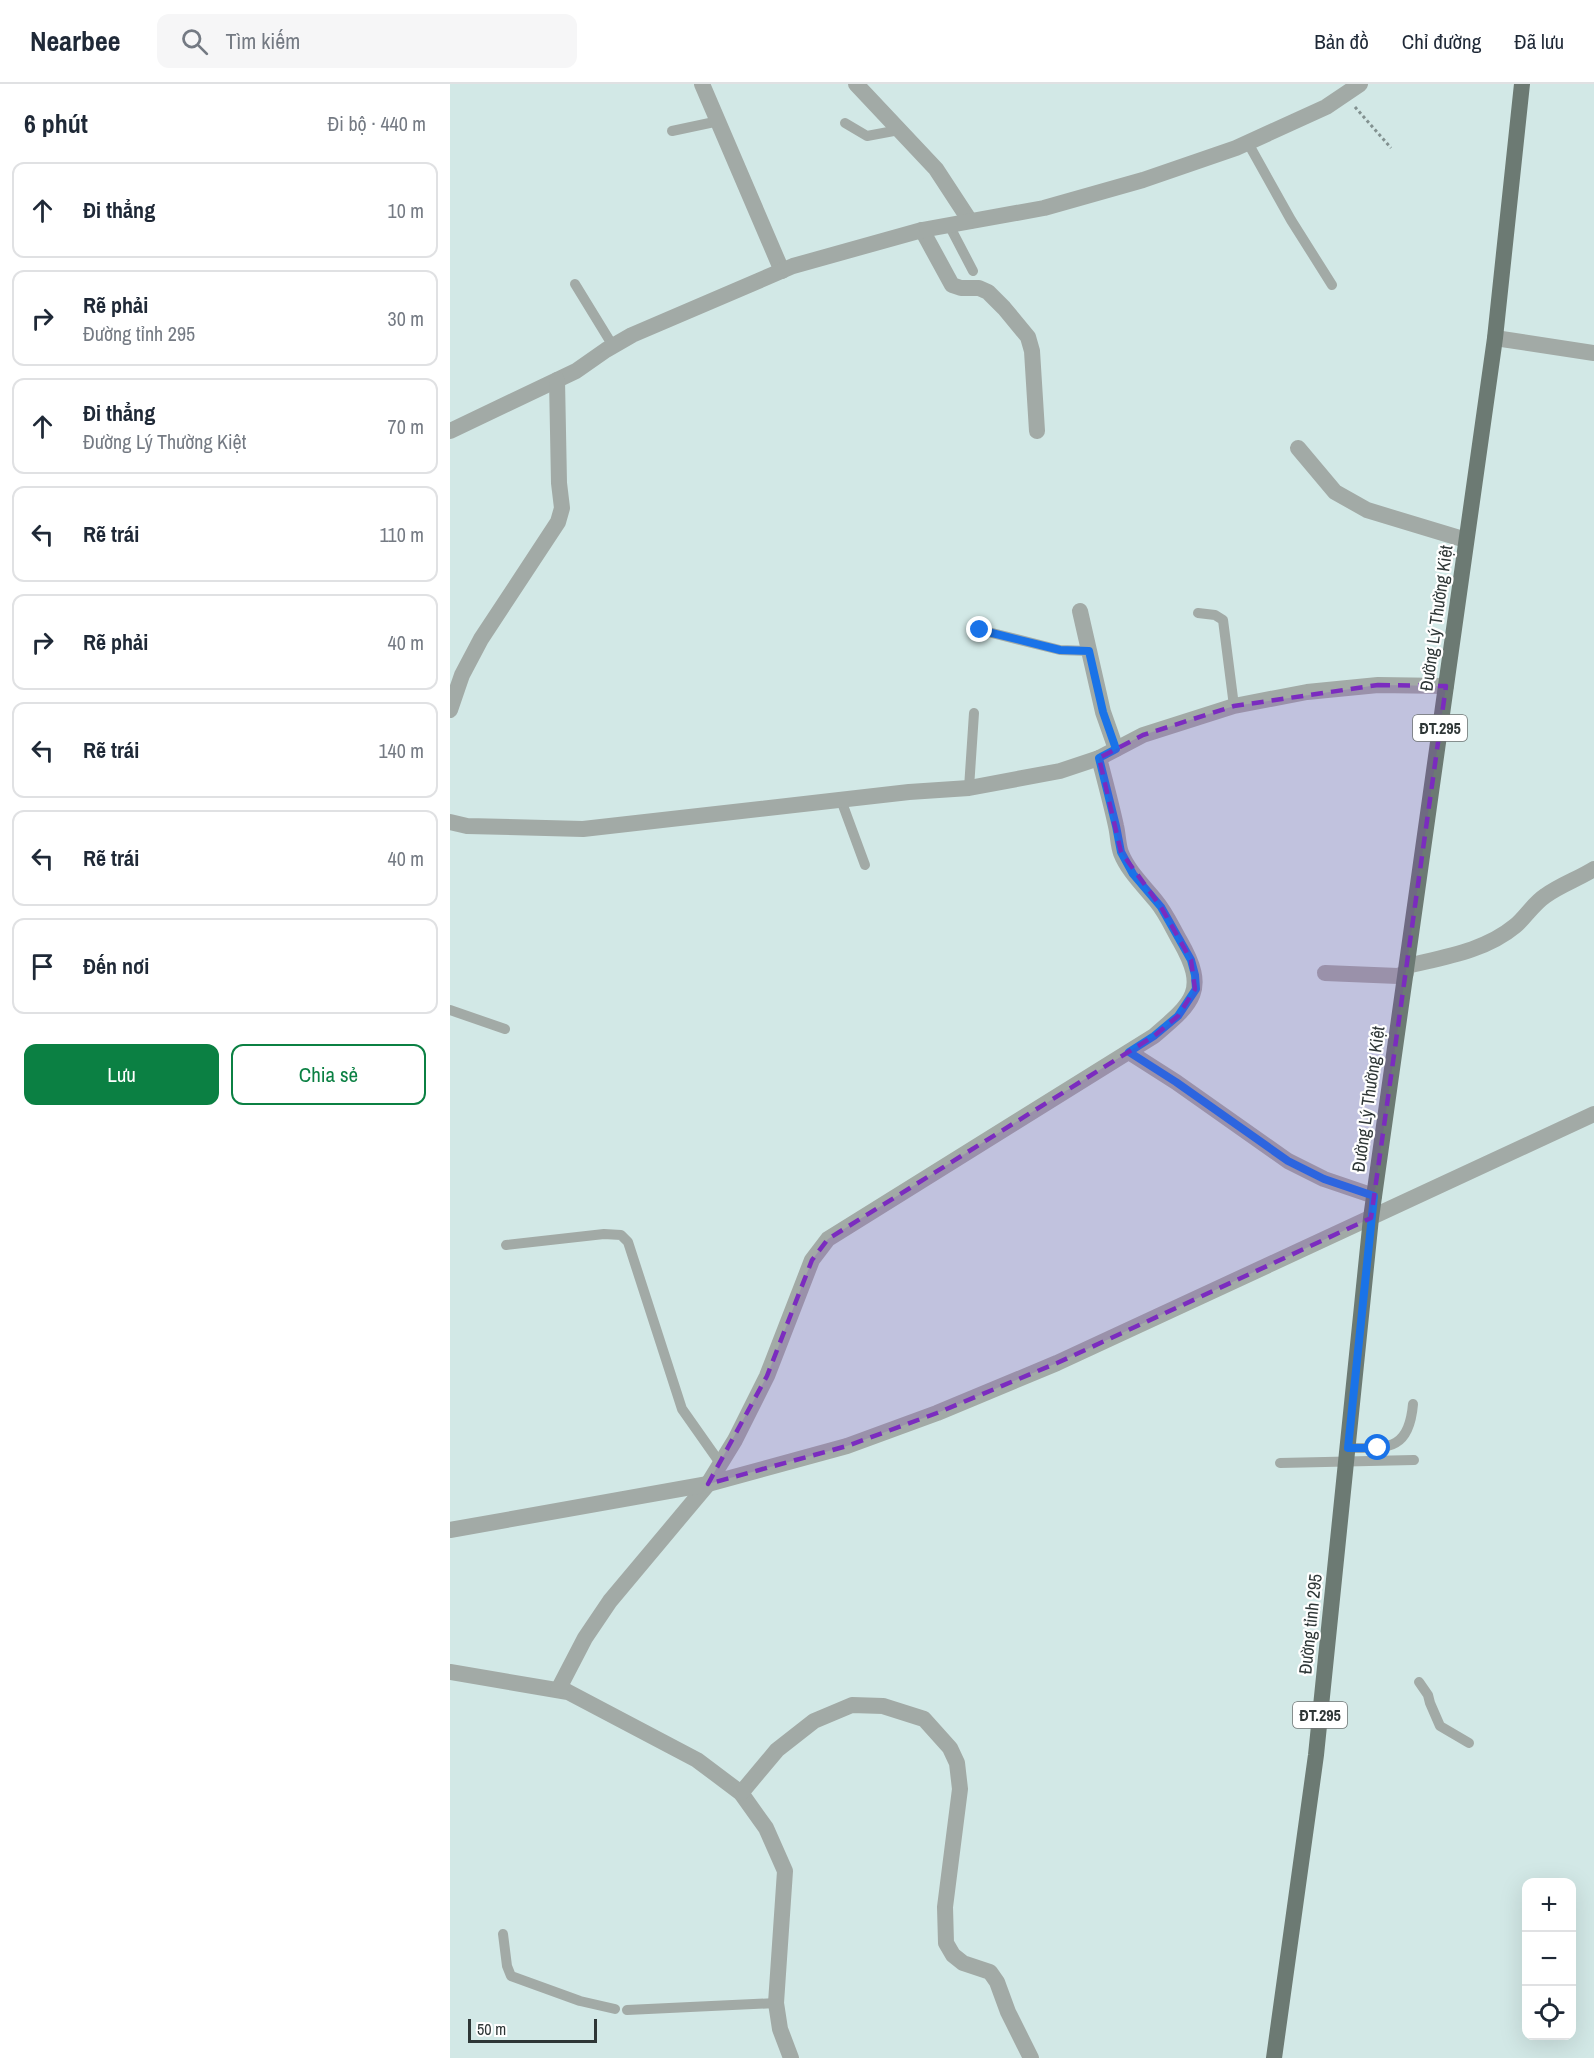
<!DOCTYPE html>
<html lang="vi">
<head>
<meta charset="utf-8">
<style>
  :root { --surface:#fff; --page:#f6f6f7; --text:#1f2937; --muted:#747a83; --line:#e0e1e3; --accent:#0b8043 }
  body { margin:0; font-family:"Archivo Narrow",sans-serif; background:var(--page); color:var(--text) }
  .controls { position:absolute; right:18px; bottom:18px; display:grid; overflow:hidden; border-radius:12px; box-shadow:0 6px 24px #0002 }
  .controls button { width:54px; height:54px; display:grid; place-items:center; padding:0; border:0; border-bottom:2px solid var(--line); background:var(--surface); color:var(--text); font:30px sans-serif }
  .scale { position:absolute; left:18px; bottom:15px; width:129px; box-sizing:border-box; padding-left:6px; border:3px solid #2e3636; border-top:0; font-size:16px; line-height:21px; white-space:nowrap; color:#2e3636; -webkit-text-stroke:4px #fff; paint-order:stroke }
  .stop { position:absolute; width:18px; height:18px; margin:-14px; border:4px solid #1a73e8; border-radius:50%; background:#fff }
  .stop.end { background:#1a73e8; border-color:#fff; box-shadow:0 2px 6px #0008 }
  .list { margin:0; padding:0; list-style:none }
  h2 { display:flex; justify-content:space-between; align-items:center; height:78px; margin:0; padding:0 24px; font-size:26px }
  h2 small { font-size:20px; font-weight:400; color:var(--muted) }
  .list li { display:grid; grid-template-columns:39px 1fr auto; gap:18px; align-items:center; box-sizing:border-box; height:96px; margin:0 12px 12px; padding:0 12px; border:2px solid var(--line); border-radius:12px }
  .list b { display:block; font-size:22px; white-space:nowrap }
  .list p { margin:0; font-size:20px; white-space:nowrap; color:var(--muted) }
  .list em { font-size:20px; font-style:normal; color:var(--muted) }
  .actions { display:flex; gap:12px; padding:18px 24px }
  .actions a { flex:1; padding:14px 0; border:2px solid var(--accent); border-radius:12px; text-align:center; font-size:21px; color:var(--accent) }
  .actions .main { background:var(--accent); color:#fff }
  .icon { flex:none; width:33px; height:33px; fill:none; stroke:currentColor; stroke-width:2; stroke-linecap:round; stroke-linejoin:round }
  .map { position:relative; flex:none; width:1144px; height:1974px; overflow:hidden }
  header { display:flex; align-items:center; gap:36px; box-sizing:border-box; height:84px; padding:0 30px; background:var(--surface); border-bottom:2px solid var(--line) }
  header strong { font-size:28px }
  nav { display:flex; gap:33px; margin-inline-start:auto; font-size:21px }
  .search { width:420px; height:54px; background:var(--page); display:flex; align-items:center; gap:15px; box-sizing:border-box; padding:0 21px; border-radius:12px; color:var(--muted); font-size:22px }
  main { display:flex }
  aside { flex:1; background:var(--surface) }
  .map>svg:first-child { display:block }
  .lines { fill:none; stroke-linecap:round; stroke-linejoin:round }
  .path { stroke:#829190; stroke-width:3; stroke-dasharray:3 3; stroke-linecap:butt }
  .service { stroke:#a2aaa6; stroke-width:10 }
  .minor { stroke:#a2aaa6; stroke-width:16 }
  .tertiary { stroke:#a2aaa6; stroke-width:16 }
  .primary { stroke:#6c7a73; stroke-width:16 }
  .route { stroke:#1a73e8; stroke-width:8 }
  .marked { fill:#7b2cbf; fill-opacity:0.2; stroke:#7b2cbf; stroke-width:4.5; stroke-dasharray:12 8; stroke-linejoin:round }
  .labels { text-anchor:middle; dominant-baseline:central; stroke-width:4.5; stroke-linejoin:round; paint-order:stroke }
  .shield { fill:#fff; stroke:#6d7272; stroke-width:1.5 }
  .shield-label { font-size:16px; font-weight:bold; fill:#2e3636 }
  .street-label { font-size:18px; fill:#2e3636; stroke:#fff }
</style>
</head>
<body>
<header>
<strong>Nearbee</strong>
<div class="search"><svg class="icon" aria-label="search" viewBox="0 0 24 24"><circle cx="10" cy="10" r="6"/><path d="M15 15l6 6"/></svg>Tìm kiếm</div>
<nav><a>Bản đồ</a><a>Chỉ đường</a><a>Đã lưu</a></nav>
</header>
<main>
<aside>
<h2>6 phút<small>Đi bộ · 440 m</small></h2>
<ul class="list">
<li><svg class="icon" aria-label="ahead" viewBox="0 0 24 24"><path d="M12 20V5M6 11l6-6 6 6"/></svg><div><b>Đi thẳng</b></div><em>10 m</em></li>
<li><svg class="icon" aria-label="right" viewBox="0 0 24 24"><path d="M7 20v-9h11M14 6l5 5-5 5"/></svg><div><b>Rẽ phải</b><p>Đường tỉnh 295</p></div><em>30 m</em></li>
<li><svg class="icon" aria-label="ahead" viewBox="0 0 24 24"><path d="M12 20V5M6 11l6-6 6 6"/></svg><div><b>Đi thẳng</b><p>Đường Lý Thường Kiệt</p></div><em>70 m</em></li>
<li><svg class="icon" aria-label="left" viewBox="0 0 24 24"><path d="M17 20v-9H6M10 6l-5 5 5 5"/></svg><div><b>Rẽ trái</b></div><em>110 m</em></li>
<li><svg class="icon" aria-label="right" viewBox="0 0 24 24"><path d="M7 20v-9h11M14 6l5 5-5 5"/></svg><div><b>Rẽ phải</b></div><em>40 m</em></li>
<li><svg class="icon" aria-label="left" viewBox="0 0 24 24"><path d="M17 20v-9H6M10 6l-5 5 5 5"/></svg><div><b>Rẽ trái</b></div><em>140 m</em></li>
<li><svg class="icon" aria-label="left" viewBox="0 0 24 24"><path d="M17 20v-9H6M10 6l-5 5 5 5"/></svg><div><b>Rẽ trái</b></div><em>40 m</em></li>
<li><svg class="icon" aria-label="arrive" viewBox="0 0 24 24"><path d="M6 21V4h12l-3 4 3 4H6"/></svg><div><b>Đến nơi</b></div></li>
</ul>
<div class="actions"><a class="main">Lưu</a><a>Chia sẻ</a></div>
</aside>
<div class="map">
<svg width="1144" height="1974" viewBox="0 0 1144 1974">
  <rect width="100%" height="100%" fill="#d2e8e6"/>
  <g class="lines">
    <path class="path" d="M905,23L941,64"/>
    <g class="service">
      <path d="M395,39L417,52L449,46"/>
      <path d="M222,47L269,37"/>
      <path d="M798,59L841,136L882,201"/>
      <path d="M499,141L523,187"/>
      <path d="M125,200L163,262"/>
      <path d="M748,529L765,531L773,536L784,622"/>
      <path d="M530,546L610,566L639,567"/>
      <path d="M519,704L524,629"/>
      <path d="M391,716L415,781"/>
      <path d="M0,926L55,945"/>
      <path d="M56,1161L154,1150L171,1151L178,1158L232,1325L270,1379"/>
      <path d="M898,1364C938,1364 959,1367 963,1320"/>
      <path d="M830,1379L964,1376"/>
      <path d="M969,1598L978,1611L980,1619L990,1642L1019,1659"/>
      <path d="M53,1850L57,1882L61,1892L130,1917L165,1925"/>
      <path d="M177,1926L326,1919"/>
    </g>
    <g class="minor">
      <path d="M252,0L332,187"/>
      <path d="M406,0L486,85L520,137"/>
      <path d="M472,146L502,201L511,204H529L538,208L554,224L578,253L582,267L587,347"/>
      <path d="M1045,254L1144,269"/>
      <path d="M0,347L126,287L156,266L182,251L343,182L472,146L594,124L693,96L786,64L876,23L910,0"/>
      <path d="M848,364L885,408L917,426L1016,456"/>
      <path d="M630,527L653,628L666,665"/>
      <path d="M0,626L12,591L31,555L108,438L112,424L109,399L107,296"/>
      <path d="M0,738L17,742L133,745L459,708L519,704L610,687L649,674L693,651L784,622L857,608L928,601L996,602"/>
      <path d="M957,882C994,873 1035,867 1065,842C1076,833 1083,820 1095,812C1110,801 1128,795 1144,785"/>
      <path d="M875,889L948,892L956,889"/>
      <path d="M679,968L726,998L838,1077L874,1095L924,1112"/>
      <path d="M0,1588L118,1608L247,1676L291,1709L316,1744L335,1787L326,1919L330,1945L341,1974"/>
      <path d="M108,1606L135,1554L160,1517L258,1400L285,1356L317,1292L362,1176L378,1155L704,952C744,918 758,906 730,857C722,843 716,829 706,817C694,802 678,787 671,769C668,761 668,750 666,742C661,719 655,697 649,674"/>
      <path d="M291,1709L327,1666L364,1637L402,1621L433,1622L474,1635L500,1664L507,1679L510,1705L495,1823L496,1859L503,1871L513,1879L540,1888L547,1898L558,1928L581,1974"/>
    </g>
    <path class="tertiary" d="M0,1446L258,1400L397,1362L487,1329L607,1279L1144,1030"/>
    <path class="primary" d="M824,1974L866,1671L921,1134L1045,254L1072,0"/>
  </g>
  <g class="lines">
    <path class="route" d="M530,546L610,566L639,567L653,628L666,665L649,674L666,742L671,768L683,790L711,823L741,876L745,891L746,905L728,932L704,952L679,968L726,998L838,1077L874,1095L924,1112L898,1364H928"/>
  </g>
  <path class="marked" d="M928,601L996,602L921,1134L607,1279L487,1329L397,1362L258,1400L317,1292L362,1176L378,1155L704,952L728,932L745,905L741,876L711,823L671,768L649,674L693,651L784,622Z"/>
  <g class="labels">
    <g class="shield">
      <rect x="963" y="631" width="54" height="26" rx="4.5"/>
      <rect x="843" y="1618" width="54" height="26" rx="4.5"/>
    </g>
    <g class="shield-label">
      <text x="990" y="644">ĐT.295</text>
      <text x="870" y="1631">ĐT.295</text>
    </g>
    <g class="street-label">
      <text transform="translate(986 534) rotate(-82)">Đường Lý Thường Kiệt</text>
      <text transform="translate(918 1015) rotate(-82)">Đường Lý Thường Kiệt</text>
      <text transform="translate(860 1540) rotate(-84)">Đường tỉnh 295</text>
    </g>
  </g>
</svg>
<div class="controls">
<button>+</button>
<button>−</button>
<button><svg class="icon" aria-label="locate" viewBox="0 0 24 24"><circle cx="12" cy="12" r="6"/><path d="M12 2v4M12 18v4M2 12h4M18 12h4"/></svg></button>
</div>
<div class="scale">50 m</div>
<div class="stop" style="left:928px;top:1364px"></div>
<div class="stop end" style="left:530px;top:546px"></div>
</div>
</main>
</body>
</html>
